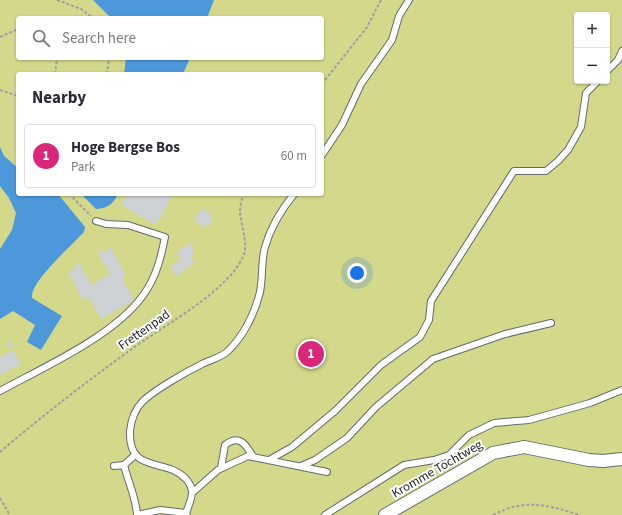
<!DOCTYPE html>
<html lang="en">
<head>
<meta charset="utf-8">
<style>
  :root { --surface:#fff; --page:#f2f2f3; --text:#2b2b33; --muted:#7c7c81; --line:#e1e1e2; --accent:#db2777 }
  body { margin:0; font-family:"Source Sans 3",sans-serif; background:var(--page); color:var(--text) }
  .controls { position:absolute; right:12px; top:12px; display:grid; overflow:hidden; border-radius:4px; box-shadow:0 1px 3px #0004 }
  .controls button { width:36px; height:36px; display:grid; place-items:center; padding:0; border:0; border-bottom:1px solid var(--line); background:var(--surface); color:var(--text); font:20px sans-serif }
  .you { position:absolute; left:357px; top:273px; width:14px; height:14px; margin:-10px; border:3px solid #fff; border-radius:50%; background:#1a73e8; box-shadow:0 0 0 6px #1a73e833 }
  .badge { display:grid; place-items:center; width:26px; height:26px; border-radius:50%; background:var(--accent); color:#fff; font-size:13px; font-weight:700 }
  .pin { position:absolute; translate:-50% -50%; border:2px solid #fff; box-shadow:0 1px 4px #0006 }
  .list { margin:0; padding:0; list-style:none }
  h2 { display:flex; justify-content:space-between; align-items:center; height:52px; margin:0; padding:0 16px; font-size:17px }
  h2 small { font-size:13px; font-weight:400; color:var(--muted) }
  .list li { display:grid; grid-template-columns:26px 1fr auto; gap:12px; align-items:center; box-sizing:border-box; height:64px; margin:0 8px 8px; padding:0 8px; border:1px solid var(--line); border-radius:4px }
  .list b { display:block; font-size:15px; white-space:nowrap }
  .list p { margin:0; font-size:13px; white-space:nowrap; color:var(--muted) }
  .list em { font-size:13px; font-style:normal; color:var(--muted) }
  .icon { flex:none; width:22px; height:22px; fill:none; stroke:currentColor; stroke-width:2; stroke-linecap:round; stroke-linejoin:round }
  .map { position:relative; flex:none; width:622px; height:515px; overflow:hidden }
  .search { position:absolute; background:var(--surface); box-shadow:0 1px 3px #0004; left:16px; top:16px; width:308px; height:44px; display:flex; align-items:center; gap:10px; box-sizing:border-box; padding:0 14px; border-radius:4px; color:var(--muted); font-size:15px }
  .panel { position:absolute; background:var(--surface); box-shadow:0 1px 3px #0004; left:16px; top:72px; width:308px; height:124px; border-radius:4px }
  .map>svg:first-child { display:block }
  .green { fill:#d4d88b; fill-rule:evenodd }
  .water { fill:#4d98db }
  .building { fill:#ced2d5 }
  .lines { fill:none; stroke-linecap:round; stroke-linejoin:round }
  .service-casing { stroke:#66696c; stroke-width:8 }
  .minor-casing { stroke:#66696c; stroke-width:14 }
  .path { stroke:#9d9fa2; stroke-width:2; stroke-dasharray:3 2; stroke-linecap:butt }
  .service { stroke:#fff; stroke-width:6 }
  .minor { stroke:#fff; stroke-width:12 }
  .labels { text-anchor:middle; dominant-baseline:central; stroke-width:4; stroke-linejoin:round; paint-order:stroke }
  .street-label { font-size:13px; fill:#1c1d1e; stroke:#fff }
</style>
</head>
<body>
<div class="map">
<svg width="622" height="515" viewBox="0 0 622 515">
  <rect width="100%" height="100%" fill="#edf1f4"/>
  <path class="green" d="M0,0H622V515H0ZM577,15H607V81H577ZM18,18H322V58H18ZM18,74H322V194H18Z"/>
  <g class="water">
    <path d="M93,0H214L207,18H111Z"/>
    <path d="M126,58H190L183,74H124Z"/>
    <path d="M0,147L4,156L18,168V194H58L85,227L84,232C73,244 29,283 32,298L62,316L41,350L27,342L35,325L13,311L0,319V249L12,230L16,213L9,198L0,186Z"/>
    <path d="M81,194H118C113,204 108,208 96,209Z"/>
  </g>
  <g class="building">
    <path d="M128,194H173L156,225L121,205Z"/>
    <path d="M202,209L212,213L211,224L201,227L195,218Z"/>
    <path d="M189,243L194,250L192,252L194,255L191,257L195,262L177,276L170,267L181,259L176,253Z"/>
    <path d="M111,248L126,275L122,278L134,300L101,319L88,297L83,300L68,272L77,267L75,264L78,262L92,285L110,274L97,251L100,250L102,253Z"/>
    <path d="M8,342L13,343L12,348L7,346Z"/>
    <path d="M13,350L21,364L0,375V357Z"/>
  </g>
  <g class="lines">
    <g class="service-casing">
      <g id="service">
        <path d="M607,71L618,60L622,51"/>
        <path d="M322,155L342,125L361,84L392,40L399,16L409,0"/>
        <path d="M0,391C44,367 116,335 144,294C156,277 161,258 165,237L128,225L106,224L96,221"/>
        <path d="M269,460L292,447L335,411L381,365L420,337L429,320L431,301L514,171H546L558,161L568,150L581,127L586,93L598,81"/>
        <path d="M124,465L135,455"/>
        <path d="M114,466L124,465C128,482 136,497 137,515"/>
        <path d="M301,466L315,460L347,438L376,407L433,359L505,334L551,323"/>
        <path d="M221,468L225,445C239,434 246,444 253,457"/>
        <path d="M193,492L218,470L248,456L327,472"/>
        <path d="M137,515L160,510L186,513"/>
        <path d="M187,515L186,513C188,507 192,499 192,492C192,488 189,482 186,479C166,457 128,475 130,431C131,421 135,409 143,401C156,389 186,372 202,364C210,360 223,357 229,350C244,335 255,313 260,292C263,277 261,261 265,247C271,226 281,210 294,194"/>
        <path d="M325,515L404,465L434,460L449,455L469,435L494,423L529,420L590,403L622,390"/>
      </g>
    </g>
    <g class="minor-casing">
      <path id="minor" d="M385,515L493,453L524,447L589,460L603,461L622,459"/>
    </g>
    <g class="path">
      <path d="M57,0L81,9L93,18"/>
      <path d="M0,37L18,29"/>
      <path d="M55,74L57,58"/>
      <path d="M107,74L109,58"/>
      <path d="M322,84L367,27L381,0"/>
      <path d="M0,90L18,96"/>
      <path d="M69,194L91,216"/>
      <path d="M0,452C42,416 85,383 129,351C161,327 226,293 243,257C249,244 241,226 240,212C240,206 242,200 243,194"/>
      <path d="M0,498L10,515"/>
      <path d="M493,515C525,498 547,505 580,515"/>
    </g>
    <use href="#service" class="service"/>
    <use href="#minor" class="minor"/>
  </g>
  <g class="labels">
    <g class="street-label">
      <text transform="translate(144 330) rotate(-35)">Frettenpad</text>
      <text transform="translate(437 469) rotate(-30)">Kromme Tochtweg</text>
    </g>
  </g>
</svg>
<div class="controls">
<button>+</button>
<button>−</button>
</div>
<div class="you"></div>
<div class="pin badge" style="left:311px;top:354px">1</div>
<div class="search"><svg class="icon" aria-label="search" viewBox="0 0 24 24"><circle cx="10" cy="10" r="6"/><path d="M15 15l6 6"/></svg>Search here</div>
<section class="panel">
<h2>Nearby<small></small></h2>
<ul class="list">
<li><span class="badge">1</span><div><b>Hoge Bergse Bos</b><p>Park</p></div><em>60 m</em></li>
</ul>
</section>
</div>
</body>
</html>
